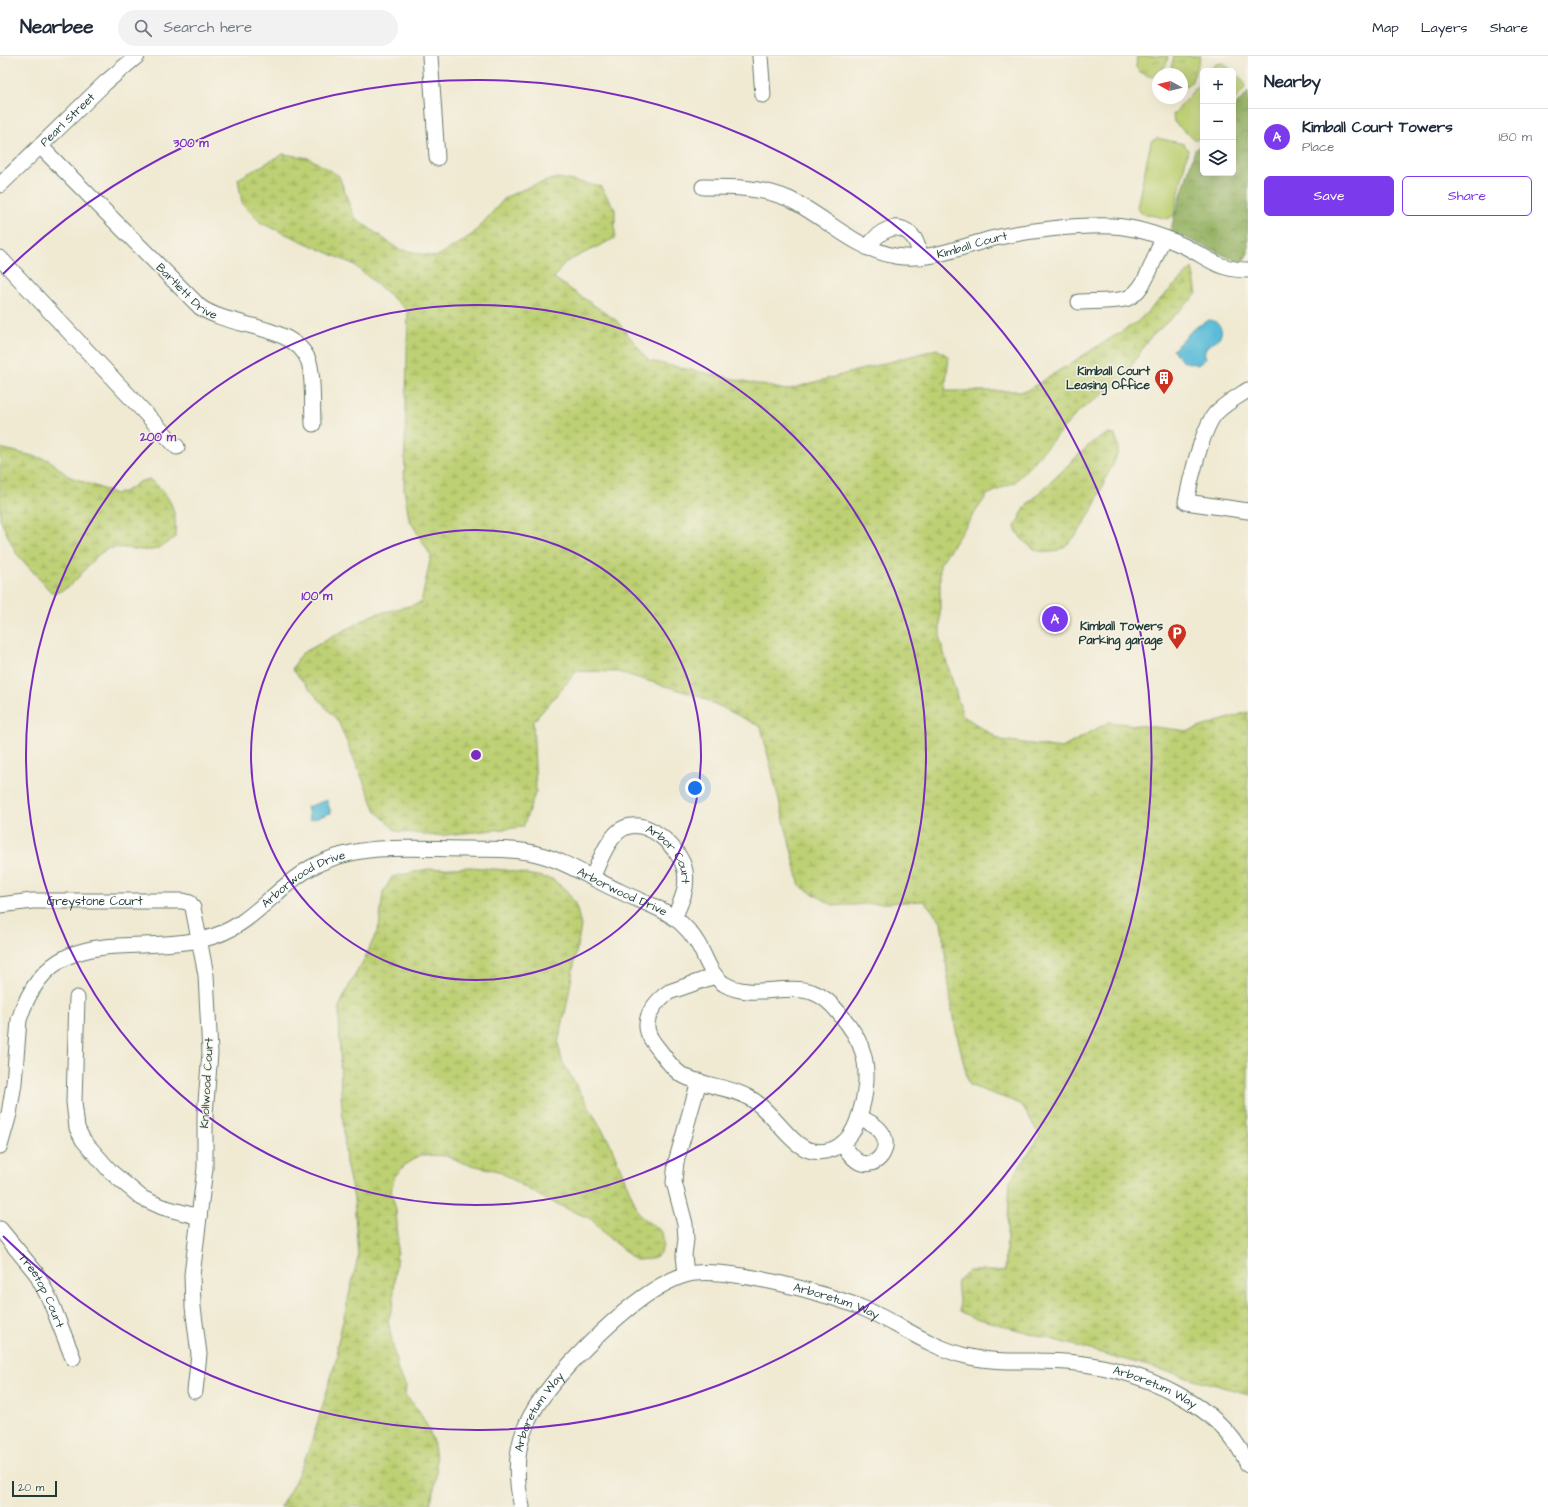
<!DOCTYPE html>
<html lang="en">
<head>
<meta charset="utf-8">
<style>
  :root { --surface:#fff; --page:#f2f2f3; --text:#1f2937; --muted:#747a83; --line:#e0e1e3; --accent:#7c3aed }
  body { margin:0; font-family:"Architects Daughter",sans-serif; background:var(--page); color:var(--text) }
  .controls { position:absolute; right:12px; top:12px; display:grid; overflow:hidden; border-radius:6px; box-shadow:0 4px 16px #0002 }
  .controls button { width:36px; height:36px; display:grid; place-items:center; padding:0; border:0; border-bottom:1px solid var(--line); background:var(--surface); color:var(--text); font:20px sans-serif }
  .compass { position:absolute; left:1152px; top:12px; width:36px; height:36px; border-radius:50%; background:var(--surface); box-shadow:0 4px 16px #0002; rotate:278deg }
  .scale { position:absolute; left:12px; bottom:10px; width:45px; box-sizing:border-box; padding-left:4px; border:2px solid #1f3d34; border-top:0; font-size:11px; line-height:14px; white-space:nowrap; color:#1f3d34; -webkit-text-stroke:3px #f7f3e8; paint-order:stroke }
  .you { position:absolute; left:695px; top:732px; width:14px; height:14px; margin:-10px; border:3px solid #fff; border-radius:50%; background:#1a73e8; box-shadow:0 0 0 6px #1a73e833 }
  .badge { display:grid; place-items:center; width:26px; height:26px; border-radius:50%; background:var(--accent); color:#fff; font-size:13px; font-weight:700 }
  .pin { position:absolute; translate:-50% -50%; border:2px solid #fff; box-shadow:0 1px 4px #0006 }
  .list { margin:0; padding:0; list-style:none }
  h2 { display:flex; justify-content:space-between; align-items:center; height:52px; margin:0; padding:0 16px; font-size:17px }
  h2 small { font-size:13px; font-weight:400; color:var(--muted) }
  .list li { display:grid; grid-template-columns:26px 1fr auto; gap:12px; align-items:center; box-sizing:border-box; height:56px; padding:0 16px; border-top:1px solid var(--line) }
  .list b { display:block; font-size:15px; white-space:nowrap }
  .list p { margin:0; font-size:13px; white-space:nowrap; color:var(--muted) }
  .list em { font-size:13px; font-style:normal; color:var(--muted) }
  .actions { display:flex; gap:8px; padding:12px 16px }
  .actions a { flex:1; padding:9px 0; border:1px solid var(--accent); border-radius:6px; text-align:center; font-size:14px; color:var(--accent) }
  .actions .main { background:var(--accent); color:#fff }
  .icon { flex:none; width:22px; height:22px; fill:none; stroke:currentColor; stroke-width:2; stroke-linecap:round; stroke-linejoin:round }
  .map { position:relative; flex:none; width:1248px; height:1451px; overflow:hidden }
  header { display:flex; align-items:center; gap:24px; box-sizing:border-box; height:56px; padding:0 20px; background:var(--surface); border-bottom:1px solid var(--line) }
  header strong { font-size:19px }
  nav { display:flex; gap:22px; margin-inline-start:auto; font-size:14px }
  .search { width:280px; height:36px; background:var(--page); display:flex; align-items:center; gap:10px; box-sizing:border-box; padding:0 14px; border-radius:22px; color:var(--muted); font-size:15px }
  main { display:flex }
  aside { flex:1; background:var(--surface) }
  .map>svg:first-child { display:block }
  .grass { fill:#bdd073; stroke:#6e8654 }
  .forest { fill:url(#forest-crowns); stroke:#5a784c }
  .wetland { fill:url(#wetland-marsh); stroke:#6e8654 }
  .park { fill:url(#park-tufts); stroke:#6e8654 }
  .water { fill:#5abcd8; stroke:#3c7c86 }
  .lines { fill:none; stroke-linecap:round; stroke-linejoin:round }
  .minor-casing { stroke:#687a6c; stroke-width:17 }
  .minor { stroke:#fff; stroke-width:15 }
  .ring { fill:none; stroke:#7b2cbf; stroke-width:2 }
  .labels { text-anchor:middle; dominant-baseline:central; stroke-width:3; stroke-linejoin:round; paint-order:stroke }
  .street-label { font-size:12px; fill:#1f3d34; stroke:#f7f3e8 }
  .poi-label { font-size:12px; font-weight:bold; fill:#1f3d34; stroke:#f7f3e8; text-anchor:end }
  .centre { fill:#7b2cbf; stroke:#f7f3e8; stroke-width:2 }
  .ring-label { font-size:12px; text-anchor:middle; font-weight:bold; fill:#7b2cbf; stroke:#f7f3e8; stroke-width:3; stroke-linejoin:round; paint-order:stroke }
</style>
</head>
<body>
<header>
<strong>Nearbee</strong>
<div class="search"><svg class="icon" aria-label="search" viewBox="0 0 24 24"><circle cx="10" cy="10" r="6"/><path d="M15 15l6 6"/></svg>Search here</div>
<nav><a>Map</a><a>Layers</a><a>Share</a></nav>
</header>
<main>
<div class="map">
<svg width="1248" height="1451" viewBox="0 0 1248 1451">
  <defs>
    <pattern id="forest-crowns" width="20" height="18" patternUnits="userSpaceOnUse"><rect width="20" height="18" fill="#96b265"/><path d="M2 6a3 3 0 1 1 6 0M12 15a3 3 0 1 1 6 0" fill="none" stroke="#7a9254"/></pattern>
    <pattern id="wetland-marsh" width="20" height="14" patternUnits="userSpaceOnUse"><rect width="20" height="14" fill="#bdd073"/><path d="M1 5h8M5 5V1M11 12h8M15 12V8" fill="none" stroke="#99aa5f"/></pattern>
    <pattern id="park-tufts" width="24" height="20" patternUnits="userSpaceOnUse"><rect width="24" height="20" fill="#bdd073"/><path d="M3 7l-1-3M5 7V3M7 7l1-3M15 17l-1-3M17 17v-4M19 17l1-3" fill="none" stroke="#99aa5f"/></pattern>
  </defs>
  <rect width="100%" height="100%" fill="#f7f3e8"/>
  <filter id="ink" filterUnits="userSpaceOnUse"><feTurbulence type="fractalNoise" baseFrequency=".025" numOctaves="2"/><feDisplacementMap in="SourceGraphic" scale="8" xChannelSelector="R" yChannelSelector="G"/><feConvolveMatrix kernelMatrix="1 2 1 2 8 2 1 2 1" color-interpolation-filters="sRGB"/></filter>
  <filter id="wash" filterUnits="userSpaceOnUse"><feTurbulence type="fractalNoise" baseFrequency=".012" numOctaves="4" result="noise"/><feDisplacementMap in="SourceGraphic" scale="16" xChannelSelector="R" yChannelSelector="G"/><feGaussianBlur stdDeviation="0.9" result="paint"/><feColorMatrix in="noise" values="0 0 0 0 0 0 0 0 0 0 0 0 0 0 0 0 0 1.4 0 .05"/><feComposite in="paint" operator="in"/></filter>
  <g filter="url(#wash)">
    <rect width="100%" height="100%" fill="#f0ead3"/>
    <g class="grass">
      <path d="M1223,7L1232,15H1210L1215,8Z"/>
      <path d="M1233,16L1244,25L1245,32L1233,46Z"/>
      <path d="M1203,23V82L1195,84L1174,66L1173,59Z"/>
      <path d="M1157,82L1184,88L1188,94L1174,159L1168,163L1141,157L1137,151L1151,86Z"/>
    </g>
    <path class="forest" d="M1248,36V197L1242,207L1170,175L1195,94L1203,86V117H1233V52Z"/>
    <g class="wetland">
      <path d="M283,98L309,102L339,120L354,161L398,193L436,201L473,178L506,141L531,130L557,122L600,130L615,153V182L564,207L554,222L617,265L649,305L786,334L937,293L949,301L945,335H1026L1137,266L1192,212L1197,238L1147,285L1123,324L1080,354L1015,426L987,439L940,508V584L963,660L1001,684L1062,692L1109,666L1189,675L1248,656V1338L972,1261L960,1255L957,1225L969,1215H1005L1010,1125L1040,1080L1021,1048L969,1029L953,962L941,865L924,845L834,850L800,830L761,671L699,640L618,616L577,615L533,666L536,735L523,771L436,780L396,775L376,755L338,665L292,613L301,598L372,559L421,547L431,500L409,463L404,433L408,255L353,208L261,167L242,147L238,123Z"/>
      <path d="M1107,378L1115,379C1116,383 1118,387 1118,391C1119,399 1111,412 1107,419C1097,445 1071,512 1035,493C1026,488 1019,482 1015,471L1025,451L1091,387Z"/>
      <path d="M0,392L49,404L68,420L116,438L126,435L139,426L149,423C170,437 178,456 175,482C169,485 163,490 156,493C141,498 119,486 104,495C86,505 73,539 51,536L16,497L0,463Z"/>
      <path d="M472,811L505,814L552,823L566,834L576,849L581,870L566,953L558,987L562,1005L610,1087L640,1160L662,1176C667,1200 655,1204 635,1204L607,1180L591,1163L545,1143L498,1115L463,1107L448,1100L420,1099L406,1108L395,1120L391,1135L396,1154L398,1180L393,1248L388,1265L398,1315L406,1330L405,1339C436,1370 444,1410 429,1451H280C311,1404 321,1351 338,1298L337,1290L358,1201L354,1143L346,1107L341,1039L339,951L351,926L365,902L379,871L383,836L392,821L428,813Z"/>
    </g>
    <g class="park">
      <path d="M1137,0H1168C1167,10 1161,17 1152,21L1139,16L1136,11Z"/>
      <path d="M1174,0H1201L1191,27L1182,31V18H1167L1171,13Z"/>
    </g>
    <g class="water">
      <path d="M1209,264C1216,264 1225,272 1220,280C1215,288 1200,289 1206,302L1198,309L1182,305L1173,294L1194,272Z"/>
      <path d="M327,744L331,757L310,764L307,751Z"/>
    </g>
  </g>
  <g filter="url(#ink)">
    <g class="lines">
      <g class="minor-casing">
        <g id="minor">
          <path d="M430,0L437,102"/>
          <path d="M760,0L763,39"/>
          <path id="s1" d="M40,90L200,251C229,272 296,268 309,306C314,323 312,350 313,368"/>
          <path id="s2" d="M0,129L105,27L137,0"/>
          <path id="s3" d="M703,131C732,131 762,131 789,143C826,161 853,192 895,200C931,206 961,190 995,182C1030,174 1076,169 1112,170C1136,171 1162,180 1184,190C1209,202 1218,214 1248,214"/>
          <path d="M868,192C877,176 898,162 913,181C917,185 919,195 921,201"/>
          <path d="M0,202L177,391"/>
          <path d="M1079,246C1094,245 1111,246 1125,243C1145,238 1155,199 1163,182"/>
          <path d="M1248,334C1237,341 1224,348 1215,358C1202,374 1190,425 1186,446L1248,455"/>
          <path id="s4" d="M592,822C599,807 606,786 619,775C643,756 681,792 685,815C688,833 681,846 674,862"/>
          <path id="s5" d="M0,849L32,845H183L190,847L193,852L206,919L210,997L205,1058V1112L192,1219L193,1251L199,1298L195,1335"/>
          <path d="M77,942L74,1046L77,1072L83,1084L111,1116L142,1142L162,1151L199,1161"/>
          <path d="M842,1088C847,1094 852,1102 859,1106C877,1114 892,1092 882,1077C877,1069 867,1065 859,1061"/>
          <path id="s6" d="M0,1090L9,1058L14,1027L19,964C50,864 128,900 204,883C252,872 272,833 312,811C332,800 356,795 378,793C408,791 439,793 468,793C491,794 515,792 537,798C566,805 592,823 619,835C637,844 658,850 675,862C684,869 692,878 698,888C706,901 710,919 724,928C751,944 784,927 812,936C823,940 832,948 839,957C864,985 871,1009 863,1046C860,1057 858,1068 851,1078C841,1092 826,1099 809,1094C791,1089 772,1056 753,1044C731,1030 704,1031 682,1019C674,1014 668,1006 663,999C658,992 650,984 648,976C643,960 657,944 669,936L715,920"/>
          <path id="s7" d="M0,1173L36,1217L50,1244L73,1302"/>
          <path d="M686,1218L684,1199L686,1183L685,1168L674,1126L676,1106L699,1025"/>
          <path id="s8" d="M522,1451C507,1389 528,1353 569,1309C597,1279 645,1231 685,1219C720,1208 830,1238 865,1253C899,1268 929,1291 966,1300C1002,1309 1039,1302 1076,1307C1139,1314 1222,1347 1248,1409"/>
        </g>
      </g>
      <use href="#minor" class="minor"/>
    </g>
  </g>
  <g class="ring">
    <circle cx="476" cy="699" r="225"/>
    <circle cx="476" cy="699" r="450"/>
    <path d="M3 218A675 675 0 1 1 3 1180"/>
  </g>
  <defs>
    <g id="building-pin" transform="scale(1)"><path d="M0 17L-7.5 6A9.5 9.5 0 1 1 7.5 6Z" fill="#c8321e" stroke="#f7f3e8"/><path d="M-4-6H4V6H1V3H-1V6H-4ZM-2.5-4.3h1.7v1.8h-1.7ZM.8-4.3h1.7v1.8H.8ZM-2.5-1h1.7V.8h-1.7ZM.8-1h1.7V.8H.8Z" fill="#fff"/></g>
    <g id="parking-pin" transform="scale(1)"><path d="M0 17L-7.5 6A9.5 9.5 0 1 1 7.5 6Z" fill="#c8321e" stroke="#f7f3e8"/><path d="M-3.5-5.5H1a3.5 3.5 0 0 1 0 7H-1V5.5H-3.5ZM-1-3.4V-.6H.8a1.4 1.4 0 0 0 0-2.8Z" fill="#fff"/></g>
  </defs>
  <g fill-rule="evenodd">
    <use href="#building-pin" x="1164" y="322"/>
    <use href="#parking-pin" x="1177" y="577"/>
  </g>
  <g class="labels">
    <g class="street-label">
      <text stroke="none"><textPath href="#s2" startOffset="94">Pearl Street</textPath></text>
      <text stroke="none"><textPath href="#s3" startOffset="287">Kimball Court</textPath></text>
      <text stroke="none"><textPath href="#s1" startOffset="207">Bartlett Drive</textPath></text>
      <text stroke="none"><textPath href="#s4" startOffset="120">Arbor Court</textPath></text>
      <text stroke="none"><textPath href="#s6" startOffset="466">Arborwood Drive</textPath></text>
      <text stroke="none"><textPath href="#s6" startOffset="801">Arborwood Drive</textPath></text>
      <text stroke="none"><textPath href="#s5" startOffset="95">Greystone Court</textPath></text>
      <text transform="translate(207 1027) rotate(-87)">Knollwood Court</text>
      <text stroke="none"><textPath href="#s7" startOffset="75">Treetop Court</textPath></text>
      <text stroke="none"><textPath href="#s8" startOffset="461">Arboretum Way</textPath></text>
      <text stroke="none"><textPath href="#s8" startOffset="796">Arboretum Way</textPath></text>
      <text stroke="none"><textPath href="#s8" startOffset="101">Arboretum Way</textPath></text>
    </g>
    <g class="poi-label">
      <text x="1150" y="315">Kimball Court<tspan x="1150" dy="14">Leasing Office</tspan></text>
      <text x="1163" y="570">Kimball Towers<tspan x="1163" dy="14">Parking garage</tspan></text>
    </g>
  </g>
  <circle cx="476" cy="699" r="6" class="centre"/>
  <g class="ring-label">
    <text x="191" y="91">300 m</text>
    <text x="158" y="385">200 m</text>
    <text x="317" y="544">100 m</text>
  </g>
</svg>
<div class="controls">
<button>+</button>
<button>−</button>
<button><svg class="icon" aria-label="layers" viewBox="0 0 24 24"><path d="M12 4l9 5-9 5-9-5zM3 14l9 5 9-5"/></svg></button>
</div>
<svg class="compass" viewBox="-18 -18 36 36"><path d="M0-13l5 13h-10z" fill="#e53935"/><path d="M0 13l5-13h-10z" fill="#747a83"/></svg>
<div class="scale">20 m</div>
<div class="you"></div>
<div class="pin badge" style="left:1055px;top:563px">A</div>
</div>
<aside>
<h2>Nearby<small></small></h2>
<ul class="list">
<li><span class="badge">A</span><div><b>Kimball Court Towers</b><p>Place</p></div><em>180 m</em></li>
</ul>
<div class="actions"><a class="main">Save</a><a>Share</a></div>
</aside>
</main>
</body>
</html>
